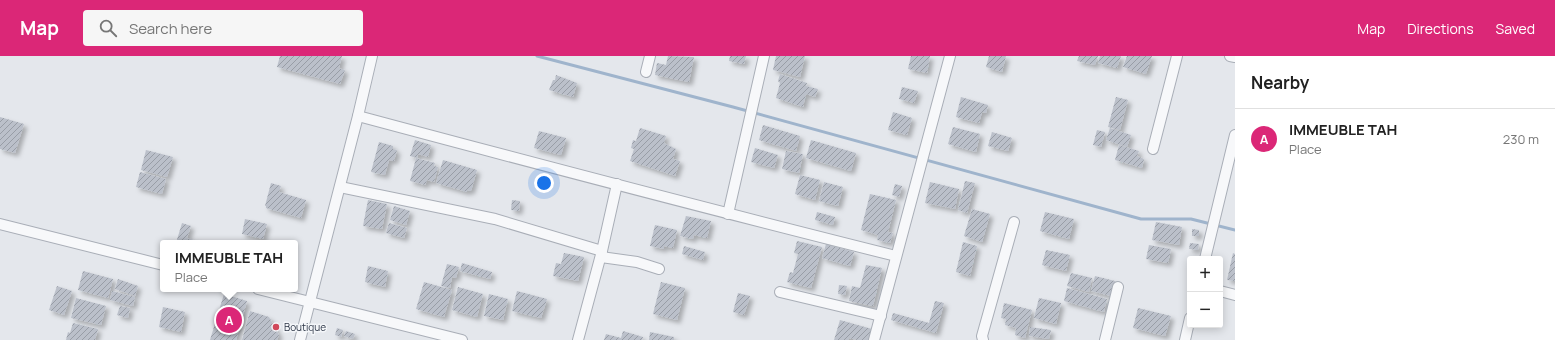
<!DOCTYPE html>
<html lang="en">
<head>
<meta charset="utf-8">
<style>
  :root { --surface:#fff; --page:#f6f6f6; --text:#222; --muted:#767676; --line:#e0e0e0; --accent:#db2777 }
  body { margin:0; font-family:Manrope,sans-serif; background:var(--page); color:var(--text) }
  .controls { position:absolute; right:12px; bottom:12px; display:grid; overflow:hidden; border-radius:4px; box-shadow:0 2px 10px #0003 }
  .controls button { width:36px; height:36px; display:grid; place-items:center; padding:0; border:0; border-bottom:1px solid var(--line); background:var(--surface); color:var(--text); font:20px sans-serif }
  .you { position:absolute; left:544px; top:127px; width:14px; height:14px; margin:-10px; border:3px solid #fff; border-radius:50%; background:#1a73e8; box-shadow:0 0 0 6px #1a73e833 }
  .badge { display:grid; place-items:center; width:26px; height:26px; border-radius:50%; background:var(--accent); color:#fff; font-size:13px; font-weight:700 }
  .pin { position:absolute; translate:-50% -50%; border:2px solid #fff; box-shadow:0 1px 4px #0006 }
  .popup { position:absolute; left:160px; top:184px; width:138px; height:52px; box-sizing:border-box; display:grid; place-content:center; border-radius:4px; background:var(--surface); filter:drop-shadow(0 1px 3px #0005); font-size:13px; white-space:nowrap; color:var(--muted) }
  .popup b { font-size:15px; color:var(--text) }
  .popup::after { content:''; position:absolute; left:50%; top:100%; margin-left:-8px; border:8px solid transparent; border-top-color:var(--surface) }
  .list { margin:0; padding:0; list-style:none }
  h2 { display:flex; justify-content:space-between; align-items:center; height:52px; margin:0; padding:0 16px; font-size:17px }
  h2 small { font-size:13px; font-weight:400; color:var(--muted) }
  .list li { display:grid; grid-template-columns:26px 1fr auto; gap:12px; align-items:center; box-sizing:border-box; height:60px; padding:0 16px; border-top:1px solid var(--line) }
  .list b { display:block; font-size:15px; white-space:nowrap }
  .list p { margin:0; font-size:13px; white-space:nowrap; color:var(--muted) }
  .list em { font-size:13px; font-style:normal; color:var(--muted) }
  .icon { flex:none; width:22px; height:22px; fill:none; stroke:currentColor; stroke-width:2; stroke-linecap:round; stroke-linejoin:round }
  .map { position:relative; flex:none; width:1235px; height:284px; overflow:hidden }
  header { display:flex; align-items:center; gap:24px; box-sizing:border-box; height:56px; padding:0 20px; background:var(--accent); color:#fff }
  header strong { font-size:19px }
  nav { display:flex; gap:22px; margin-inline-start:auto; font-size:14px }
  .search { width:280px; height:36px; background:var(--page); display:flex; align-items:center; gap:10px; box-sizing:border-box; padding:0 14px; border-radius:4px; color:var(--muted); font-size:15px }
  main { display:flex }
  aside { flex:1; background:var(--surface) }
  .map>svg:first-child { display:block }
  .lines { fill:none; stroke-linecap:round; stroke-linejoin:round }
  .stream { stroke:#9fb4cc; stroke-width:3 }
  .building { fill:url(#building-hatch); filter:url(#shadow) }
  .minor-casing { stroke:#a9aeb7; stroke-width:12 }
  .minor { stroke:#f7f8fa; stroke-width:10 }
  .poi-dot { fill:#d1495b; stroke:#f4f6f9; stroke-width:1.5 }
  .labels { text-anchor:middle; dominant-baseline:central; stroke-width:3; stroke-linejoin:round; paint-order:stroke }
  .poi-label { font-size:10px; fill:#2b3445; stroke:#f4f6f9; text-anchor:start }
</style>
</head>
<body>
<header>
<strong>Map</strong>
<div class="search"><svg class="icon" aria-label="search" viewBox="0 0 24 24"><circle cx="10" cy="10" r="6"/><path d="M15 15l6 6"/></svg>Search here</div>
<nav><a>Map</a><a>Directions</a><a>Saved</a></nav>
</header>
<main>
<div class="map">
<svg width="1235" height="284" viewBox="0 0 1235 284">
  <defs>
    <pattern id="building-hatch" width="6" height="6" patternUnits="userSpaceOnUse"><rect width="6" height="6" fill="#bbc0ca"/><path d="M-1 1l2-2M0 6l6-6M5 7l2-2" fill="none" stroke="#989da6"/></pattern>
    <filter id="shadow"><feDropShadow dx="3.5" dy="3.5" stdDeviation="2" flood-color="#0004"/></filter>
  </defs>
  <rect width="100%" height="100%" fill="#e4e7ec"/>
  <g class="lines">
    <path class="stream" d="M537,0L733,51L1141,163H1191L1235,174"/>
  </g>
  <g class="building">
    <path d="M280,0H342L339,12L345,14L340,28L277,11Z"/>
    <path d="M668,0L694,1L689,26L655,19L657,7L666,9Z"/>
    <path d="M730,0H746L744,8L729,5Z"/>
    <path d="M776,0H805L800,21L773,14Z"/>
    <path d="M911,0H930L927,17L908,13Z"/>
    <path d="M989,0H1006L1002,16L986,11Z"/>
    <path d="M1079,0H1098L1095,9L1077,5Z"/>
    <path d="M1100,0H1121L1117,12L1098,7Z"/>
    <path d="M1127,0H1152L1146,18L1123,11Z"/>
    <path d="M780,18L807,27L806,30L818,33L815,41L806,38L803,51L776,42L780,27L778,25Z"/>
    <path d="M556,19L577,27L573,41L549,34L553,24H555Z"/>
    <path d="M902,31L918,35L914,47L899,43Z"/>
    <path d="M961,41L988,49L986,57L982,56L979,67L956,61Z"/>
    <path d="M1116,41L1128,44L1120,74L1108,71Z"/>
    <path d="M893,56L912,62L907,79L888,74Z"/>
    <path d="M0,61L24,68L15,97L0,93Z"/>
    <path d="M763,69L800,80L796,95L759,84Z"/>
    <path d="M953,71L980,78L976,96L948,88Z"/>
    <path d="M640,72L666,80L664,87L676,93L673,103L680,105L675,120L630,105L634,93L631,92L633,84L636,85Z"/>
    <path d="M1110,72L1131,79L1127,91L1106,84Z"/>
    <path d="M1097,74L1105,76L1101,91L1093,89Z"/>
    <path d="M539,75L566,82L561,99L534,92Z"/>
    <path d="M992,76L1012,82L1008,95L988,90Z"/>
    <path d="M415,84L431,89L428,101L418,98L417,102L410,100Z"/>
    <path d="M811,84L856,97L851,115L806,102Z"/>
    <path d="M379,86L393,90V93L397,94L394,105L389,104L385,119L371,116Z"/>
    <path d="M1119,89L1139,95L1137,100L1144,103L1142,112L1115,104Z"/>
    <path d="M755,92L778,99L774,112L751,106Z"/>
    <path d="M146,94L173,101L167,121L141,114Z"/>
    <path d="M786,95L803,98L799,117L782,113Z"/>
    <path d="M416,102L435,107L434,110L438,111L434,126L427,124L425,129L410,125Z"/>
    <path d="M443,104L477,114L471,135L467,134V136L436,127Z"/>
    <path d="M140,116L166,123L162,138L136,131Z"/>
    <path d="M800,119L820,124L815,144L795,138Z"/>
    <path d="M965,125L975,127L967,157L958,154Z"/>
    <path d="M824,126L843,131L838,150L819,145Z"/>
    <path d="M930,126L959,133L955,153L925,147Z"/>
    <path d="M271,127L281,130L279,136L306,144L301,162L266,152V150H265Z"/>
    <path d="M895,128L902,130L899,141L892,139Z"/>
    <path d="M870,138L896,144L888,176L893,177L890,187L877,184L878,179L861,174Z"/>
    <path d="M368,144L387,148L382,173L363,170Z"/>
    <path d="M512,144L520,145L519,155L511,154Z"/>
    <path d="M394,150L410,155L406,169L390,164Z"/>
    <path d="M972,153L990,158L982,186L964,180Z"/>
    <path d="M817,156L835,161L833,169L815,164Z"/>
    <path d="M1045,156L1074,163L1069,183L1040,175Z"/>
    <path d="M686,160L711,165L707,182L694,179L693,183L680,180Z"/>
    <path d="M245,163L267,168L263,183L242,178Z"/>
    <path d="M1156,166L1182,171L1179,189L1152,184Z"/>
    <path d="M182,167L191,170L187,182L197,185V187H176Z"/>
    <path d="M389,167L407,172L404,182L386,177Z"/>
    <path d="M655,169L677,174L673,192L664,190V193L650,190Z"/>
    <path d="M1192,173L1199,174V180H1192Z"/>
    <path d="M797,185L822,191L811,232L787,226L790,216L793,217L798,198L794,197Z"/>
    <path d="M963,186L977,190L970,220L956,216Z"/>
    <path d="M1190,187L1199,188L1198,194L1189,193Z"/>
    <path d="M826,188L854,196L850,210L822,202Z"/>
    <path d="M1149,189L1171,193L1168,207L1146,203Z"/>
    <path d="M684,190L705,196L703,204L682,198Z"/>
    <path d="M1046,194L1070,199L1066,215L1042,209Z"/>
    <path d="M564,197L584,201L578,225L553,220L556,207L561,208Z"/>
    <path d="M1233,197L1235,198V225L1227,224Z"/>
    <path d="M462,207L492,216L490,223L460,215Z"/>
    <path d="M447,208L459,211L456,222L452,221L450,232L441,230Z"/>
    <path d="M866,209L882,212L873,250L849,245L852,230L860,232Z"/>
    <path d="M368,210L388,215L385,231L365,226Z"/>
    <path d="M83,215L113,223L108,242L78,234Z"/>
    <path d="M1071,217L1092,222L1089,236L1067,230Z"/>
    <path d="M1095,220L1115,225L1111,240L1091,235Z"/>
    <path d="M118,223L138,230L135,240L115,233Z"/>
    <path d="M424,226L452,234L444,261L416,253Z"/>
    <path d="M661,226L685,232L677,264L653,258Z"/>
    <path d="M839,229L847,230L845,239L838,238Z"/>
    <path d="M57,230L72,235L64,259L49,254Z"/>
    <path d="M458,231L483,238L477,261L452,254Z"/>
    <path d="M1067,232L1107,243L1104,256L1064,245Z"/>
    <path d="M112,235L135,241L133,250L110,244Z"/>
    <path d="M517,235L547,243L541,262L512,255Z"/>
    <path d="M738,237L750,240L744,259L733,256Z"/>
    <path d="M224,238L247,245L236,284H210Z"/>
    <path d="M489,238L508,243L503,264L484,260Z"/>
    <path d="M76,242L106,250L101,269L71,262Z"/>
    <path d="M1039,242L1061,247L1056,268L1034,262Z"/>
    <path d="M935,245L944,247L936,277L891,264L893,257L929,267Z"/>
    <path d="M1004,247L1032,254L1025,282L1015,279L1016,272L1005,269L1006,263L1001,262Z"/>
    <path d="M120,250L130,252L128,262L117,259Z"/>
    <path d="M163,251L185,256L181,276L159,271Z"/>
    <path d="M1138,252L1171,260L1165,280L1133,272Z"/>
    <path d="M250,255L269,261L279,279L277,284H242Z"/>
    <path d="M840,264L872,273L869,284H857L849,282V284H834Z"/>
    <path d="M73,267L98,273L95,284H66L68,276L70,277Z"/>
    <path d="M1030,271L1051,274L1049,283L1029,280Z"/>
    <path d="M337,272L343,274L341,281L335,279Z"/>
    <path d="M346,275L355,278L353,283L344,280Z"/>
    <path d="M623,275L643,281L642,284H604L606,278L621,282Z"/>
    <path d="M650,276L674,281V284H649Z"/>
  </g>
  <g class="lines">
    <g class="minor-casing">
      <g id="minor">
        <path d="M1230,0L1235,1"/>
        <path d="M646,16L650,0"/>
        <path d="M358,60C537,108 716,155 896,200"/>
        <path d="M1153,93L1177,0"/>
        <path d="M340,131L495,163L602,195"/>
        <path d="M728,158L764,0"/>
        <path d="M0,168L163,209"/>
        <path d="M601,201L637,206L659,213"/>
        <path d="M1205,203L1235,79"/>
        <path d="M258,233L462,284"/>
        <path d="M1220,235L1235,239"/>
        <path d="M780,236L881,260"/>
        <path d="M300,284L358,60L372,0"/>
        <path d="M578,284L602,195L617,128"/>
        <path d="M874,284L950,0"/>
        <path d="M983,284L982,280L1014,166"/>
        <path d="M1105,284L1118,231"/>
        <path d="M1185,284L1190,262"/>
      </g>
    </g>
    <use href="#minor" class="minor"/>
  </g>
  <circle class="poi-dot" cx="276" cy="271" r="4"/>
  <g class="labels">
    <g class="poi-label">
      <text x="284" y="271">Boutique</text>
    </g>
  </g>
</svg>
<div class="controls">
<button>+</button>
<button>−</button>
</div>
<div class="you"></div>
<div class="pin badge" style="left:229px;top:264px">A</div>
<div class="popup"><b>IMMEUBLE TAH</b>Place</div>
</div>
<aside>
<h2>Nearby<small></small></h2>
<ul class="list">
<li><span class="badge">A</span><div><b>IMMEUBLE TAH</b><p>Place</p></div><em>230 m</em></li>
</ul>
</aside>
</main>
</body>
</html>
